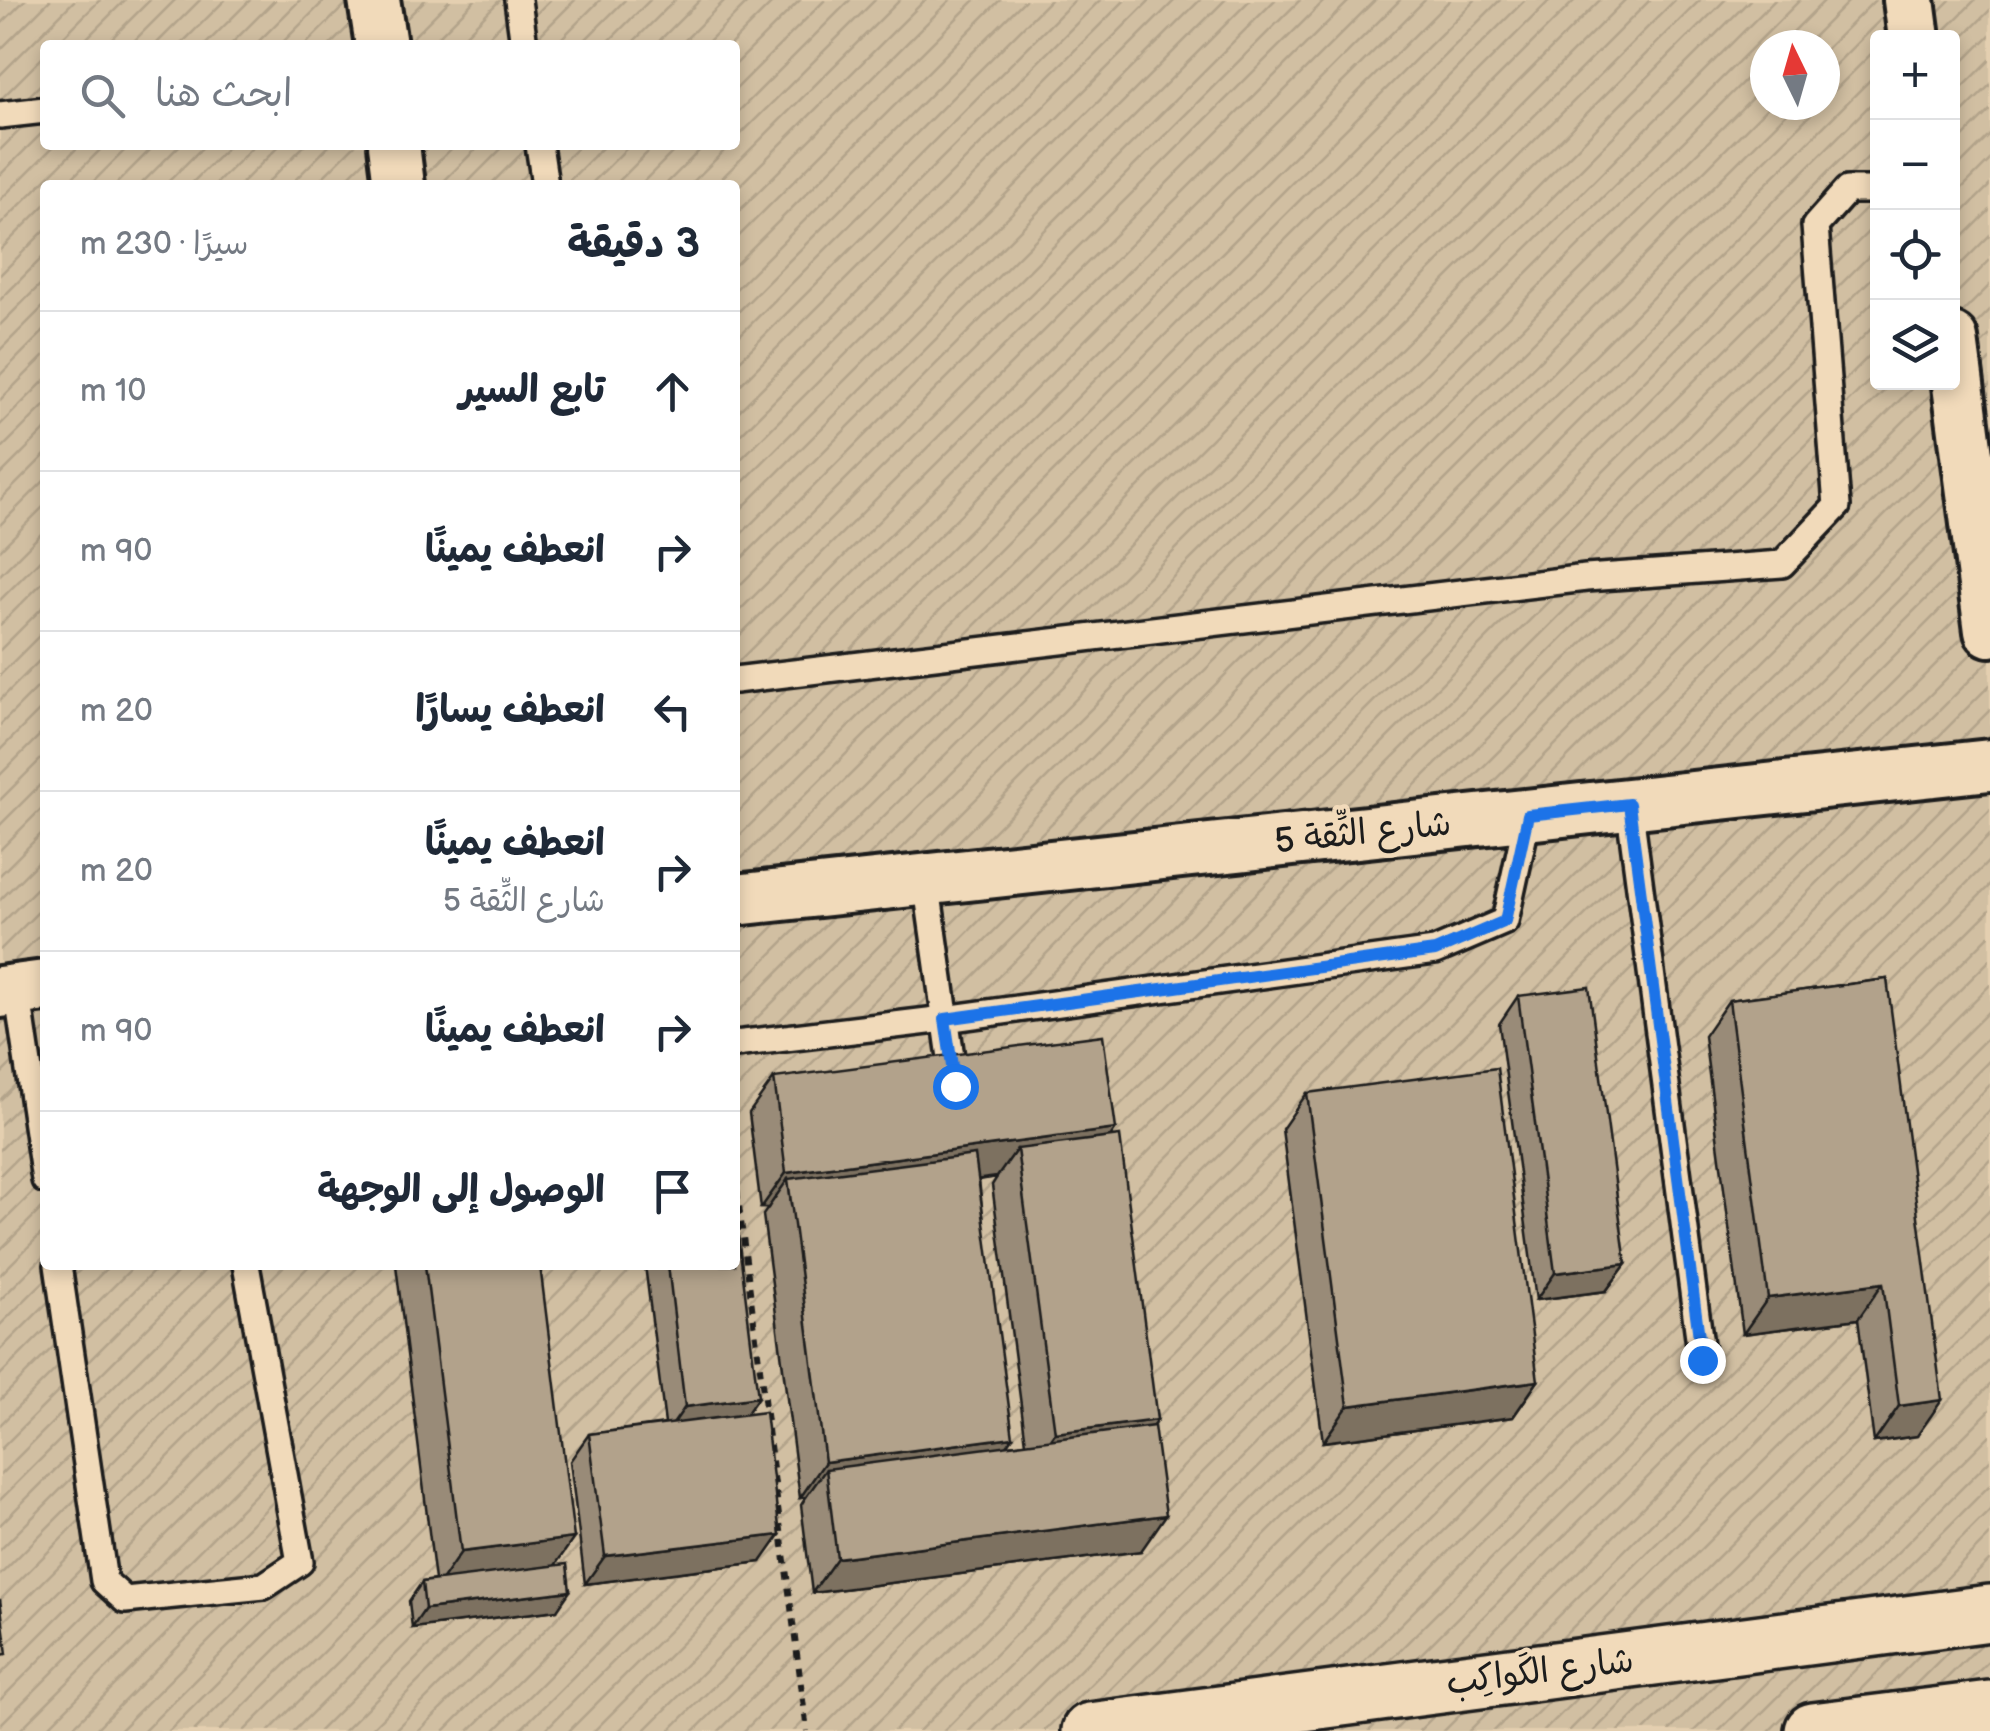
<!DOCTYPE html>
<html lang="ar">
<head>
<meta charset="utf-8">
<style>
  :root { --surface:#fff; --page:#f2f2f3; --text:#1f2937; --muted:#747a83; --line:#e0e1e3 }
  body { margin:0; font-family:"Balsamiq Sans","Playpen Sans Arabic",sans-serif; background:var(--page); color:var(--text); direction:rtl }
  .controls { position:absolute; right:30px; top:30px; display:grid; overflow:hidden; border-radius:10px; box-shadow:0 5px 15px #0003 }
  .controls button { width:90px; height:90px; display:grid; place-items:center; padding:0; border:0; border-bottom:2px solid var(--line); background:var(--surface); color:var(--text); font:50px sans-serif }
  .compass { position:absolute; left:1750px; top:30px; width:90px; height:90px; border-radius:50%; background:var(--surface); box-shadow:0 5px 15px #0003; rotate:355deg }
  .stop { position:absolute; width:30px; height:30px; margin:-22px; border:8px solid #1a73e8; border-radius:50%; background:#fff }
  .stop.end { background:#1a73e8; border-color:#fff; box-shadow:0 2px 10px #0008 }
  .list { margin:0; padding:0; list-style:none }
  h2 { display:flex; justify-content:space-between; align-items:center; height:130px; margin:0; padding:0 40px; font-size:42px }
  h2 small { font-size:32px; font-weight:400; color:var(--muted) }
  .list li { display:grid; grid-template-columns:65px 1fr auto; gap:30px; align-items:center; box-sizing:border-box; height:160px; padding:0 40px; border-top:2px solid var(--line) }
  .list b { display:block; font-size:38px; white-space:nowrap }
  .list p { margin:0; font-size:32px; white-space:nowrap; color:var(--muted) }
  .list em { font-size:32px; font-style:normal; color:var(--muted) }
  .icon { flex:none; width:55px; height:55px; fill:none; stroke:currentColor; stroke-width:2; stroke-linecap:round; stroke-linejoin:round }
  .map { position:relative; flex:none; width:1990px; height:1731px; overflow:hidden; direction:ltr }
  .search { position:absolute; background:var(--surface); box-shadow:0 5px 15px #0003; left:40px; top:40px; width:700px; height:110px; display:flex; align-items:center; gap:25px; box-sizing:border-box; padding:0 35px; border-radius:10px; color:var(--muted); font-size:38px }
  .panel { position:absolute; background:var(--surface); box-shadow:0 5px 15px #0003; left:40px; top:180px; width:700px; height:1090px; border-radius:10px; direction:rtl }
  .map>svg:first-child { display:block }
  .industrial { fill:url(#industrial-furrows); fill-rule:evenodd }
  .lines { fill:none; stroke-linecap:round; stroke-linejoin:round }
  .lane-casing { stroke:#1c1c1c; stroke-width:32 }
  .street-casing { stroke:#1c1c1c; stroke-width:58 }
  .secondary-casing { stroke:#1c1c1c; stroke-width:62 }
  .path { stroke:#1c1c1c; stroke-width:6; stroke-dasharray:8 8; stroke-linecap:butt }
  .lane { stroke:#f1daba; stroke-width:25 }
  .street { stroke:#f1daba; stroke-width:50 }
  .secondary { stroke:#f1daba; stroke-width:55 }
  .wall { fill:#998b78; stroke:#1c1c1c; stroke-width:2.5; fill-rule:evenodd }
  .shaded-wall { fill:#7d7161; stroke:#1c1c1c; stroke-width:2.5 }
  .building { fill:#b2a28b; stroke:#1c1c1c; stroke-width:2.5 }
  .route { stroke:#1a73e8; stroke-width:12 }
  .labels { text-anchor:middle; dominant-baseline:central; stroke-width:9; stroke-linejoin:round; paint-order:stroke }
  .street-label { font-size:35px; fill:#1c1c1c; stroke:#f1daba }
</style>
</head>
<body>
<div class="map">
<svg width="1990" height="1731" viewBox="0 0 1990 1731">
  <defs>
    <pattern id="industrial-furrows" width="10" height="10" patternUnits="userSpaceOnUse" patternTransform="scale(2.5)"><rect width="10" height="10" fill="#d1bfa2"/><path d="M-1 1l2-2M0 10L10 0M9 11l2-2" fill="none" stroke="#b3a48b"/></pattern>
  </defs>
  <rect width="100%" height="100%" fill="#e4cfb0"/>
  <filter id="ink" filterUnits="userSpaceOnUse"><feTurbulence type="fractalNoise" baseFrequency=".01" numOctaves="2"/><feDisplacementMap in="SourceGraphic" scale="20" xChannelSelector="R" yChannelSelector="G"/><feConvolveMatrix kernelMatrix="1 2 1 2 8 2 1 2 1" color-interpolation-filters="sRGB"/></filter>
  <g filter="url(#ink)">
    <path class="industrial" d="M0,0H1990V1731H0ZM1878,38H1952V382H1878ZM45,45H735V145H45ZM1765,45H1825V105H1765ZM45,185H735V1265H45Z"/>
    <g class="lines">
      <g class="lane-casing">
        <g id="lane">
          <path d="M518,0L524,45"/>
          <path d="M0,115L45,110"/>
          <path d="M539,145L545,185"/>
          <path d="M735,680L1586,578L1782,564L1837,506L1815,226L1847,190H1878"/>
          <path d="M1629,804L1702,1360"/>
          <path d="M926,880L955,1086"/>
          <path d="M17,989L45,1180"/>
          <path d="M735,1044L945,1019L1435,951L1505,921L1528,815"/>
          <path d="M58,1265L104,1581L125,1600L264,1586L300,1562L246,1265"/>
        </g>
      </g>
      <g class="street-casing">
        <g id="street">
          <path d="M374,0L381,45"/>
          <path d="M1909,0L1914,38"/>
          <path d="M394,145L399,185"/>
          <path d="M1952,339L1990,631"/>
          <path d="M735,900L1990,765"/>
          <path d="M0,992L45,986"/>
        </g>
      </g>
      <g class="secondary-casing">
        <g id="secondary">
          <path d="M1090,1731L1990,1613"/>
          <path d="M1813,1731L1990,1709"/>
        </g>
      </g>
      <path class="path" d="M735,1175L807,1731"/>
      <use href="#lane" class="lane"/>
      <use href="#street" class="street"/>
      <use href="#secondary" class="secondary"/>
    </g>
    <g class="wall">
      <path d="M1887,979L1917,1436L1874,1442L1858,1319L1743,1334L1704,1036L1729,1000Z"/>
      <path d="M1518,996L1626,1264L1606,1291L1536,1300L1499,1024Z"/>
      <path d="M774,1078L1110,1137L1157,1420L1153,1426L1141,1551L812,1593L801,1505L806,1497L800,1498L763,1215L768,1208H761L749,1113ZM997,1177L992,1185L1026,1443L1008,1445L979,1180Z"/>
      <path d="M1307,1093L1538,1381L1513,1417L1323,1442L1282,1129Z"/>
      <path d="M396,1265H540L557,1610L412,1628L409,1601L422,1582L435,1580Z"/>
      <path d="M645,1265H735L761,1562L585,1584L570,1461L589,1434L665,1424Z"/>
    </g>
    <g class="shaded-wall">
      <path d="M1116,1129L1091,1165L1017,1149L997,1177L791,1204L788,1179L768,1208H761L786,1173Z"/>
      <path d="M1626,1264L1606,1291L1536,1300L1555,1273Z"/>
      <path d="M1883,1283L1858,1319L1743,1334L1768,1298Z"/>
      <path d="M1538,1381L1513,1417L1323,1442L1348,1406Z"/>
      <path d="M758,1397L739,1425L666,1434L685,1407Z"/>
      <path d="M1942,1400L1917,1436L1874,1442L1899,1406Z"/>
      <path d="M1157,1420L1132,1456L1030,1469L1055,1433Z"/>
      <path d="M1013,1437L988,1473L826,1469L806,1497L800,1498L825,1462Z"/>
      <path d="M1166,1515L1141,1551L812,1593L837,1558Z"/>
      <path d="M780,1535L761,1562L585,1584L605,1556Z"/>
      <path d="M574,1538L549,1574L436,1588L461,1552Z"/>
      <path d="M570,1591L557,1610L412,1628L425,1609Z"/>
    </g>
    <g class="building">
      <path d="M1887,979L1942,1400L1899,1406L1883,1283L1768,1298L1729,1000Z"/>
      <path d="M1589,987L1626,1264L1555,1273L1518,996Z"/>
      <path d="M1103,1035L1116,1129L786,1173L774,1078Z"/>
      <path d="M1497,1068L1538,1381L1348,1406L1307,1093Z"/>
      <path d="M1120,1136L1157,1420L1055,1433L1017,1149Z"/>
      <path d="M975,1155L1013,1437L825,1462L788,1179Z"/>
      <path d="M735,1211L758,1397L685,1407L668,1265H735Z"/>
      <path d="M425,1265H540L574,1538L461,1552Z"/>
      <path d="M765,1412L780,1535L605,1556L589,1434Z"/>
      <path d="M1154,1426L1166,1515L837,1558L826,1469Z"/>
      <path d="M567,1564L570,1591L425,1609L422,1582Z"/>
      <path d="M0,1599L7,1654L0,1655Z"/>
    </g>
  </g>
  <g class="lines" filter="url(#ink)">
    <path class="route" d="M955,1086L945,1019L1435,951L1505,921L1528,815L1629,804L1702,1360"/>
  </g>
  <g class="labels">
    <g class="street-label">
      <text transform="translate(1363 833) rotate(-6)">شارع الثِّقة 5</text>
      <text transform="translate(1540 1672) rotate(-7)">شارع الكَواكِب</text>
    </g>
  </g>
</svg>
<div class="controls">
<button>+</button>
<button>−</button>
<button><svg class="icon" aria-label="locate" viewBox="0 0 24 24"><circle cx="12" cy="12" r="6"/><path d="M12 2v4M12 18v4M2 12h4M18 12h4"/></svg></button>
<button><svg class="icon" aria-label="layers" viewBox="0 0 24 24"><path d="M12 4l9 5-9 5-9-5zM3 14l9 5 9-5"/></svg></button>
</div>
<svg class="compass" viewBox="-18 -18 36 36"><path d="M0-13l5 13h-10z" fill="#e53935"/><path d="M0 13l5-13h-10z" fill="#747a83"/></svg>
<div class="stop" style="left:955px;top:1086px"></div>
<div class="stop end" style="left:1702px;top:1360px"></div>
<div class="search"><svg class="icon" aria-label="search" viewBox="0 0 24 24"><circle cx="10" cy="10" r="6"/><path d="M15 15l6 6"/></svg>ابحث هنا</div>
<section class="panel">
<h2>3 دقيقة<small>سيرًا · 230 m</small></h2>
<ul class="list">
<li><svg class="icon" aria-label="ahead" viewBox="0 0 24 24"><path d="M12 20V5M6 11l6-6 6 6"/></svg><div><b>تابع السير</b></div><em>10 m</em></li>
<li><svg class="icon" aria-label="right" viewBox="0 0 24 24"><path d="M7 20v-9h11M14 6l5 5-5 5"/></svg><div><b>انعطف يمينًا</b></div><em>90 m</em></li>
<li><svg class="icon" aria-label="left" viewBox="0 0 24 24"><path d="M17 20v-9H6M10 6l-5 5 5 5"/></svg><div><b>انعطف يسارًا</b></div><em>20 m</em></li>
<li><svg class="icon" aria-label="right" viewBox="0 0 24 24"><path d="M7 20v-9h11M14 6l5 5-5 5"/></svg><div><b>انعطف يمينًا</b><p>شارع الثِّقة 5</p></div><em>20 m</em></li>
<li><svg class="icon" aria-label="right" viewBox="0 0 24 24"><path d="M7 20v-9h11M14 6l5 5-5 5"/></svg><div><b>انعطف يمينًا</b></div><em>90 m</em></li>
<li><svg class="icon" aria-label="arrive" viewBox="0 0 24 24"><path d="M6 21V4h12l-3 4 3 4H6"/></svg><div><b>الوصول إلى الوجهة</b></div></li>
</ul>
</section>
</div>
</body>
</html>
